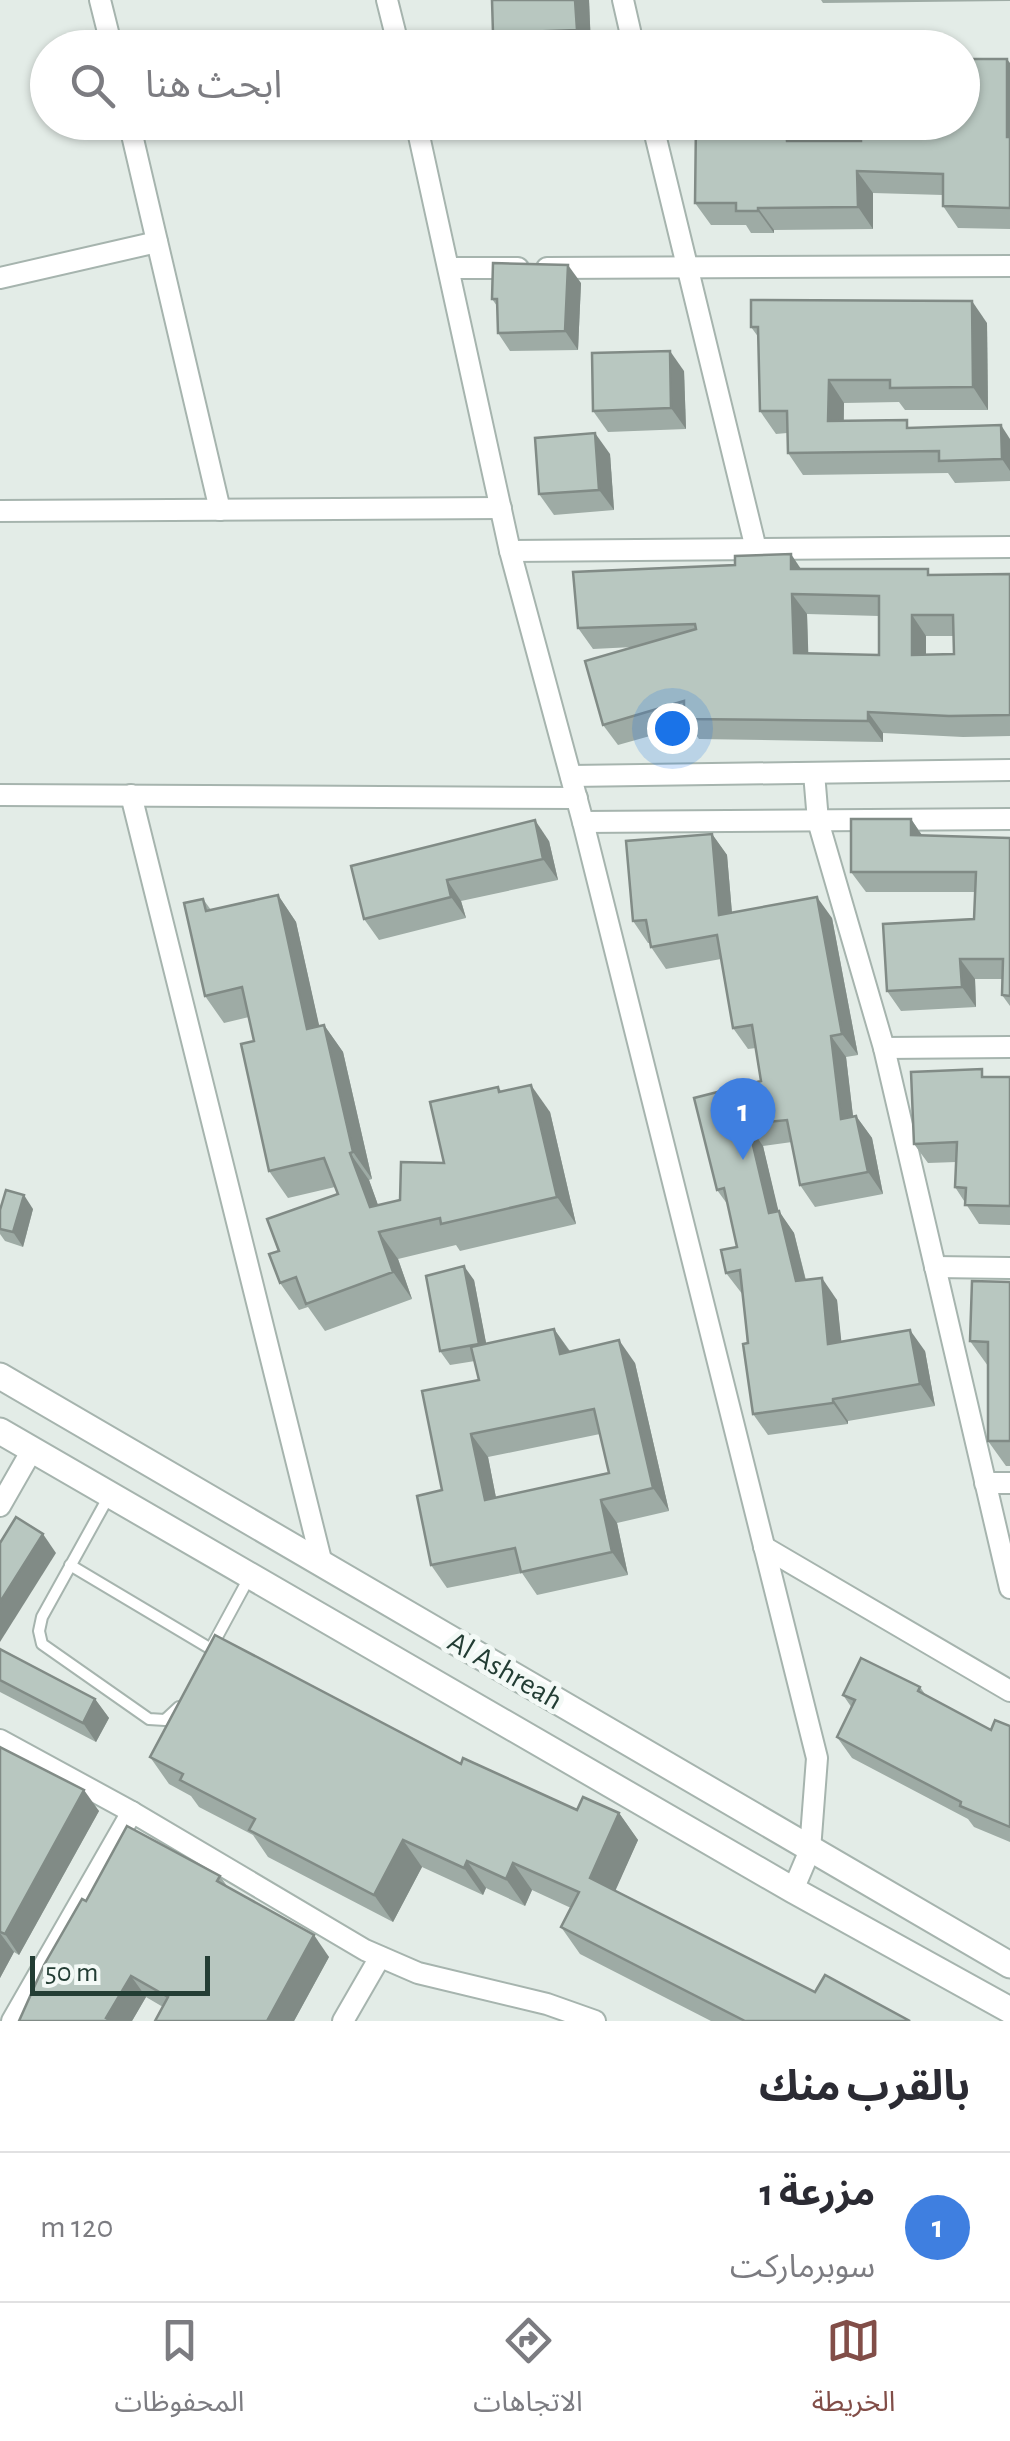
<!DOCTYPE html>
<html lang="ar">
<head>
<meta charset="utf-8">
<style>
  :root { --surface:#fff; --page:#f2f2f3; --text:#2b2b33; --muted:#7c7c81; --line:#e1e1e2; --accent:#824e48 }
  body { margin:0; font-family:"Alegreya Sans","Noto Sans Arabic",sans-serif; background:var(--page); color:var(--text); direction:rtl }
  .scale { position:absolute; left:30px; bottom:25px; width:180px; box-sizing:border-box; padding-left:10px; border:5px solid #233d34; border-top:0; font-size:28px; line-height:35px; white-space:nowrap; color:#233d34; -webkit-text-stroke:8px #f3f9f6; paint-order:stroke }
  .you { position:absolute; left:672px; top:728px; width:35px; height:35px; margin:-25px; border:8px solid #fff; border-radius:50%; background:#1a73e8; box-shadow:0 0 0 15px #1a73e833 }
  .badge { display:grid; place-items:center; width:65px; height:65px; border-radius:50%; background:var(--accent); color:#fff; font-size:32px; font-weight:700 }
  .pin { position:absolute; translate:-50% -82px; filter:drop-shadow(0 2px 5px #0008) }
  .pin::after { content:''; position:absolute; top:52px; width:35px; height:30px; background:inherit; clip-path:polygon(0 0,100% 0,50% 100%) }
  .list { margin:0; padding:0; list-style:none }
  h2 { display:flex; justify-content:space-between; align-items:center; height:130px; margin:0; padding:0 40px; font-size:42px }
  h2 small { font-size:32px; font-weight:400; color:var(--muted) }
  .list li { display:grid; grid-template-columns:65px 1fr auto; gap:30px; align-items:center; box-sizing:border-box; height:150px; padding:0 40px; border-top:2px solid var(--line) }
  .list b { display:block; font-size:38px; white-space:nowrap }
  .list p { margin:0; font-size:32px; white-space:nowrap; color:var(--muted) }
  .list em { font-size:32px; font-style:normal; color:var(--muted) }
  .icon { flex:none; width:55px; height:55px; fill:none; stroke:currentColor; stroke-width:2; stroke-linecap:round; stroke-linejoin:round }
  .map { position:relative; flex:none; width:1010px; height:2021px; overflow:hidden; direction:ltr }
  .search { position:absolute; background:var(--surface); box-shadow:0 2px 8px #0004; left:30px; right:30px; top:30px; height:110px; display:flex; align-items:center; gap:25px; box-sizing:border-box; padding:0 35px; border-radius:55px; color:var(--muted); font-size:38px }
  .sheet { height:280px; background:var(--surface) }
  nav { display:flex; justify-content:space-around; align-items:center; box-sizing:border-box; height:140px; border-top:2px solid var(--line); background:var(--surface); font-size:28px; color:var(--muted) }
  nav a { display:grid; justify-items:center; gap:5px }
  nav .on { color:var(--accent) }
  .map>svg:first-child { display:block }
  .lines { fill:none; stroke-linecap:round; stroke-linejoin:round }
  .service-casing { stroke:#a6b4ae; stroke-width:14 }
  .minor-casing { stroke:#a6b4ae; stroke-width:24 }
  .tertiary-casing { stroke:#a6b4ae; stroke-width:29 }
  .service { stroke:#fff; stroke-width:10 }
  .minor { stroke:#fff; stroke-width:20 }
  .tertiary { stroke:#fff; stroke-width:25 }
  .wall { fill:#9eaba5; fill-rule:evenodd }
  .shaded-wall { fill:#818b86 }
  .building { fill:#b8c7c0; stroke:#818b86; stroke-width:2.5; fill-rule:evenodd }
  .labels { text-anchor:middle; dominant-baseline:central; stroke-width:10; stroke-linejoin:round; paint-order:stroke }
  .street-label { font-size:30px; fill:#233d34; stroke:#f3f9f6 }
</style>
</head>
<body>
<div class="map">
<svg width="1010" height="2021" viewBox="0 0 1010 2021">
  <rect width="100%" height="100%" fill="#e3ece7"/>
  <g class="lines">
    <g class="service-casing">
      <g id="service">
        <path d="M109,1496L42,1617L39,1631L42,1644L149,1719L165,1720L179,1707"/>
        <path d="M70,1565L211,1649"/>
        <path d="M211,1648L250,1576"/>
      </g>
    </g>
    <g class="minor-casing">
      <g id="minor">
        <path d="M100,0L112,48"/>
        <path d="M387,0L399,48"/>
        <path d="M623,0L634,48"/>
        <path d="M129,122L220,510"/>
        <path d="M416,122L510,551L583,822L817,1758L810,1850L793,1890"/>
        <path d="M652,122L756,549"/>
        <path d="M451,268H518"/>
        <path d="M547,268L1010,266"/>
        <path d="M0,278L157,242"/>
        <path d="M0,511L501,508"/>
        <path d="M510,551L1010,547"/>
        <path d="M814,773L818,821L884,1048L1010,1588"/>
        <path d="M571,776L1010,770"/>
        <path d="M0,795L577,798"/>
        <path d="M131,795L322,1564"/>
        <path d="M583,822L1010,819"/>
        <path d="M884,1048L1010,1047"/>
        <path d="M935,1267L1010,1268"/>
        <path d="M985,1483H1010"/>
        <path d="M0,1506L32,1450"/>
        <path d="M764,1547L1010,1691"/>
        <path d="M0,1740L132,1812L365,1950L418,1973L547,2004L595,2021"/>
        <path d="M12,2021L132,1812"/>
        <path d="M343,2021L380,1957"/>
      </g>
    </g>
    <g class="tertiary-casing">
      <g id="tertiary">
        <path d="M0,1376L1010,1965"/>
        <path d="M0,1431L793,1890L1010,2010"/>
      </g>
    </g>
    <use href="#service" class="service"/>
    <use href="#minor" class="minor"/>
    <use href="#tertiary" class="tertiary"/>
  </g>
  <g class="wall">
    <path d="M492,0H589L591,48H504L493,33Z"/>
    <path d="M821,0H1010V1L823,3Z"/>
    <path d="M1010,63V229L958,228L943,206V195L873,193V229L774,230V233H751L746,225H711L695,203L696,122H841L800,124L801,141H861Z"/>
    <path d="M581,283L578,350L510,351L498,333L497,306L492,299Z"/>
    <path d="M987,323L988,410H905L899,402L844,403V421L1010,439V481L955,483L948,473L803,475L788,453L787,433L776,434L760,411L759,338L751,327Z"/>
    <path d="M684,371L686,429L608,432L593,411Z"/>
    <path d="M610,454L614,510L554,515L539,494Z"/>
    <path d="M801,569L932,575L1010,574V736L963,737L883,733V742L699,739L689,725L618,745L603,725L633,647L593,649L578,628ZM807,614L879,616V655L808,653ZM926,636H954V654L926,655Z"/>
    <path d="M911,819L922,835L1010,838V1006L1002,995L1003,979H975L976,1007L901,1011L887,991L974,919L975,892H866L851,872Z"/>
    <path d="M712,834L727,855L732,913L832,918L858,1055L846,1057L853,1117L856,1116L872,1138L883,1194L815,1207L800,1185L792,1142L763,1146L778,1211L794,1233L806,1280L837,1300L841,1342L925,1351L935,1406L848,1421V1424L768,1435L753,1414L743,1295L726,1273L737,1247L728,1205L717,1190L761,1081L756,1048L748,1049L733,1028L721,959L666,969L651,947L650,943H648L633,921Z"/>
    <path d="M549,841L558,880L461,901L466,918L379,940L364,919L351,866Z"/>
    <path d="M278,895L296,922L319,1026L324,1025L343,1052L372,1179L369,1180L378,1205L400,1200L444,1163L498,1087L502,1092L550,1112L576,1224L460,1251L456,1245L398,1259L412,1299L325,1331L308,1307L299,1310L280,1283L279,1251L338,1194L335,1187L288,1198L269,1171L254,1041L249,1017L224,1023L205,996L203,899L211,910Z"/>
    <path d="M987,1077H1010V1225L979,1224L955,1187L956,1162L928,1163L914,1144Z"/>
    <path d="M33,1209L23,1247L5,1241L0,1234V1210Z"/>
    <path d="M474,1280L486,1344L554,1329L570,1351L635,1363L669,1511L617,1523L628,1575L537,1595L522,1573L447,1588L431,1565L442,1490L479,1380L475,1361L450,1365L440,1351ZM600,1434L609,1473L496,1498L488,1457Z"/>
    <path d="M1010,1282V1466H1006L988,1441V1366L970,1341Z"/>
    <path d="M0,1649L95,1699L109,1718L96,1742L0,1692Z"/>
    <path d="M920,1687L925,1694L991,1730L1010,1726V1842L974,1827L968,1819L852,1758L837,1737L852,1708L843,1695Z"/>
    <path d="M0,1747L99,1811L19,1955L14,1952L0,1978Z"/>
    <path d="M150,1757L461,1764L577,1810L619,1813L638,1840L615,1890L815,1992L910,2021H711L580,1954L561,1927L571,1908L532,1890L525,1906L486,1888L483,1895L422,1867L393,1922L268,1857L253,1835L199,1807L191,1796L169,1784Z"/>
    <path d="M220,1876L227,1886L329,1957L294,2021H155L163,2007L146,1997L132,2021H19L86,1901Z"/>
  </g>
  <g class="shaded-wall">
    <path d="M575,0H589L591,48H589L577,30Z"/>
    <path d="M1007,59L1010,63V141L1007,137Z"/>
    <path d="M786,122H798L800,124L802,164L787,141Z"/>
    <path d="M857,171L873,193V229L858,207Z"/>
    <path d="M758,208L774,230V233L758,211Z"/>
    <path d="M568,265L581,283L578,350L565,331Z"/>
    <path d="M972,301L987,323L988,410L973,387Z"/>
    <path d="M670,351L684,371L686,429L671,408Z"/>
    <path d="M829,380L844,403L843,443L828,421Z"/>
    <path d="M1001,425L1010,439V471L1002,459Z"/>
    <path d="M595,433L610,454L614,510L599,490Z"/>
    <path d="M791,554L805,575L791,569Z"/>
    <path d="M792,594L807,614L809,674L794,653Z"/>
    <path d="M912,615L926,636V675L912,655Z"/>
    <path d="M868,712L883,733V742L868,721Z"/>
    <path d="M911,819L925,840L911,835Z"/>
    <path d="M535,820L549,841L558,880L543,859Z"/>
    <path d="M712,834L727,855L734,937L719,915Z"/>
    <path d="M447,880L461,901L466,918L451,897Z"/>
    <path d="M278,895L296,922L326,1056L307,1029Z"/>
    <path d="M817,897L832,918L858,1055L842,1034Z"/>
    <path d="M960,959L975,979L976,1007L962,987Z"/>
    <path d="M324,1025L343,1052L372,1179L353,1152Z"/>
    <path d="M831,1036L846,1057L856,1141L841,1119Z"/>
    <path d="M531,1085L550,1112L576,1224L557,1197Z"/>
    <path d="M856,1116L872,1138L883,1194L868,1172Z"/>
    <path d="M748,1124L763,1146L784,1234L769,1213Z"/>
    <path d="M350,1153L369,1180L387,1230L370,1207Z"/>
    <path d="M24,1195L33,1209L23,1247L13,1232Z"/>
    <path d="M779,1211L794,1233L811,1302L796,1281Z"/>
    <path d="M379,1232L398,1259L412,1299L393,1272Z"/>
    <path d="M464,1266L474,1280L489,1358L479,1344Z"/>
    <path d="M822,1278L837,1300L844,1366L828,1344Z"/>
    <path d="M554,1329L570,1352L560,1354Z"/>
    <path d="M910,1330L925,1351L935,1406L920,1384Z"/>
    <path d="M619,1340L635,1363L669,1511L653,1488Z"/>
    <path d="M833,1399L848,1421V1424L833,1403Z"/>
    <path d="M471,1434L488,1457L501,1523L485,1500Z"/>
    <path d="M601,1500L617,1523L628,1575L612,1552Z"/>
    <path d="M43,1534L56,1553L0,1642V1602Z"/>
    <path d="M95,1699L109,1718L96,1742L83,1723Z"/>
    <path d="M84,1790L99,1811L19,1955L5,1934Z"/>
    <path d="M619,1813L638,1840L609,1905L590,1878Z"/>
    <path d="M403,1840L422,1867L393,1922L374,1895Z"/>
    <path d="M467,1861L486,1888L483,1895L464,1868Z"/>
    <path d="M513,1863L532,1890L525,1906L506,1879Z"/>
    <path d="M0,1933L14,1952L0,1978Z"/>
    <path d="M314,1935L329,1957L294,2021H267Z"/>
    <path d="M131,1976L146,1997L132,2021H108L106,2018Z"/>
  </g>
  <g class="building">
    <path d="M492,0H575L577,30L493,33Z"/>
    <path d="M962,59H1007V137H1010V208L943,206V174L857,171L858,207L758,208V211H736V203H695L696,122H786L787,141H861V122H962Z"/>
    <path d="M493,263L568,265L565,331L498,333L497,299H492Z"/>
    <path d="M751,300L972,301L973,387L890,388V380H829L828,421L907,420V428L1001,425L1002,459L939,461V451L788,453L787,411H760L758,327H751Z"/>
    <path d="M670,351L671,408L593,411L592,353Z"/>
    <path d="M595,433L599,490L539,494L535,438Z"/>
    <path d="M791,554V569H928V575L1010,574V715L949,716L868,712V721L684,719V701L603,725L585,661L696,629L695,624L578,628L573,572L735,565V556ZM792,594L879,596V655L794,653ZM912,615H953L954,654L912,655Z"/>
    <path d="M851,819H911V835L1010,838V996L1002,995L1003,959H960L962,987L887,991L883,924L974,919L976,872H851Z"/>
    <path d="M535,820L543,859L447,880L451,897L364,919L351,866Z"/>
    <path d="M712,834L719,915L817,897L842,1034L831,1036L841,1119L856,1116L868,1172L800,1185L787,1120L748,1124L769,1213L779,1211L796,1281L822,1278L828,1344L910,1330L920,1384L833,1399V1403L753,1414L743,1344L748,1343L740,1270L726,1273L721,1250L737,1247L724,1188L717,1190L694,1098L761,1081L752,1025L733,1028L717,935L651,947L646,920L633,921L626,841Z"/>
    <path d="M278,895L307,1029L324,1025L353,1152L350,1153L370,1207L400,1200L401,1162L444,1163L430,1102L498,1087L499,1092L531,1085L557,1197L441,1224L440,1218L379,1232L393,1272L306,1304L296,1277L280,1283L269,1254L279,1251L267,1219L338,1194L324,1158L269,1171L241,1044L254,1041L242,987L205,996L184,903L203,899L206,911Z"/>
    <path d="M982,1069V1077H1010V1206L965,1205L966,1188L955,1187L957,1142L914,1144L911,1072Z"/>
    <path d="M6,1190L24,1195L13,1232L0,1229V1210Z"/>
    <path d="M464,1266L479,1344L440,1351L426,1276Z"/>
    <path d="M972,1281L1010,1282V1441H988V1342L970,1341Z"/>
    <path d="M554,1329L560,1354L619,1340L653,1488L601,1500L612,1552L521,1572L515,1548L431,1565L417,1496L442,1490L422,1391L479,1380L471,1347ZM594,1409L609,1473L485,1500L471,1434Z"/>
    <path d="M16,1517L43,1534L0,1602V1543Z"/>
    <path d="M215,1635L461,1764L463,1758L577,1810L583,1797L619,1813L590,1878L815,1992L825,1975L910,2021H745L561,1927L579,1892L513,1863L506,1879L467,1861L464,1868L403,1840L374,1895L249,1830L255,1819L180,1780L183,1774L150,1757Z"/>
    <path d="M0,1649L95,1699L83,1723L0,1680Z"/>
    <path d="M861,1658L920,1687L918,1691L991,1730L995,1720L1010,1726V1827L960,1806L961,1802L837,1737L855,1700L843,1695Z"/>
    <path d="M0,1747L84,1790L5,1934L0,1932Z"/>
    <path d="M127,1826L220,1876L217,1881L314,1935L267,2021H155L168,1997L131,1976L106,2018L112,2021H19L44,1965L82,1899L86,1901Z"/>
  </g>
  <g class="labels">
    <g class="street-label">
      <text transform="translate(505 1671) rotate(30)">Al Ashreah</text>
    </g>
  </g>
</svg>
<div class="scale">50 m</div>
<div class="you"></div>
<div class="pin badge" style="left:743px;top:1160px;background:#3f7fe0">1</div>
<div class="search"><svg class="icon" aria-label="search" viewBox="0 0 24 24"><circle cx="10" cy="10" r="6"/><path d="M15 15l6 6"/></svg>ابحث هنا</div>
</div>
<section class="sheet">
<h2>بالقرب منك<small></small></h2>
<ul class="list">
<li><span class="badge" style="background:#3f7fe0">1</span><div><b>مزرعة 1</b><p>سوبرماركت</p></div><em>120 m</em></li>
</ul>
</section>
<nav>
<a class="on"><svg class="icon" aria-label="map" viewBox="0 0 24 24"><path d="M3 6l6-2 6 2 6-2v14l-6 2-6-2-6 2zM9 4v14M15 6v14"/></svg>الخريطة</a>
<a><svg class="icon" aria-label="directions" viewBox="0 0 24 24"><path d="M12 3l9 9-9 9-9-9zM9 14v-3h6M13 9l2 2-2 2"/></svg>الاتجاهات</a>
<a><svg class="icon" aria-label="saved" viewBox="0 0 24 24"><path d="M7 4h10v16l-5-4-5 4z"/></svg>المحفوظات</a>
</nav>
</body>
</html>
